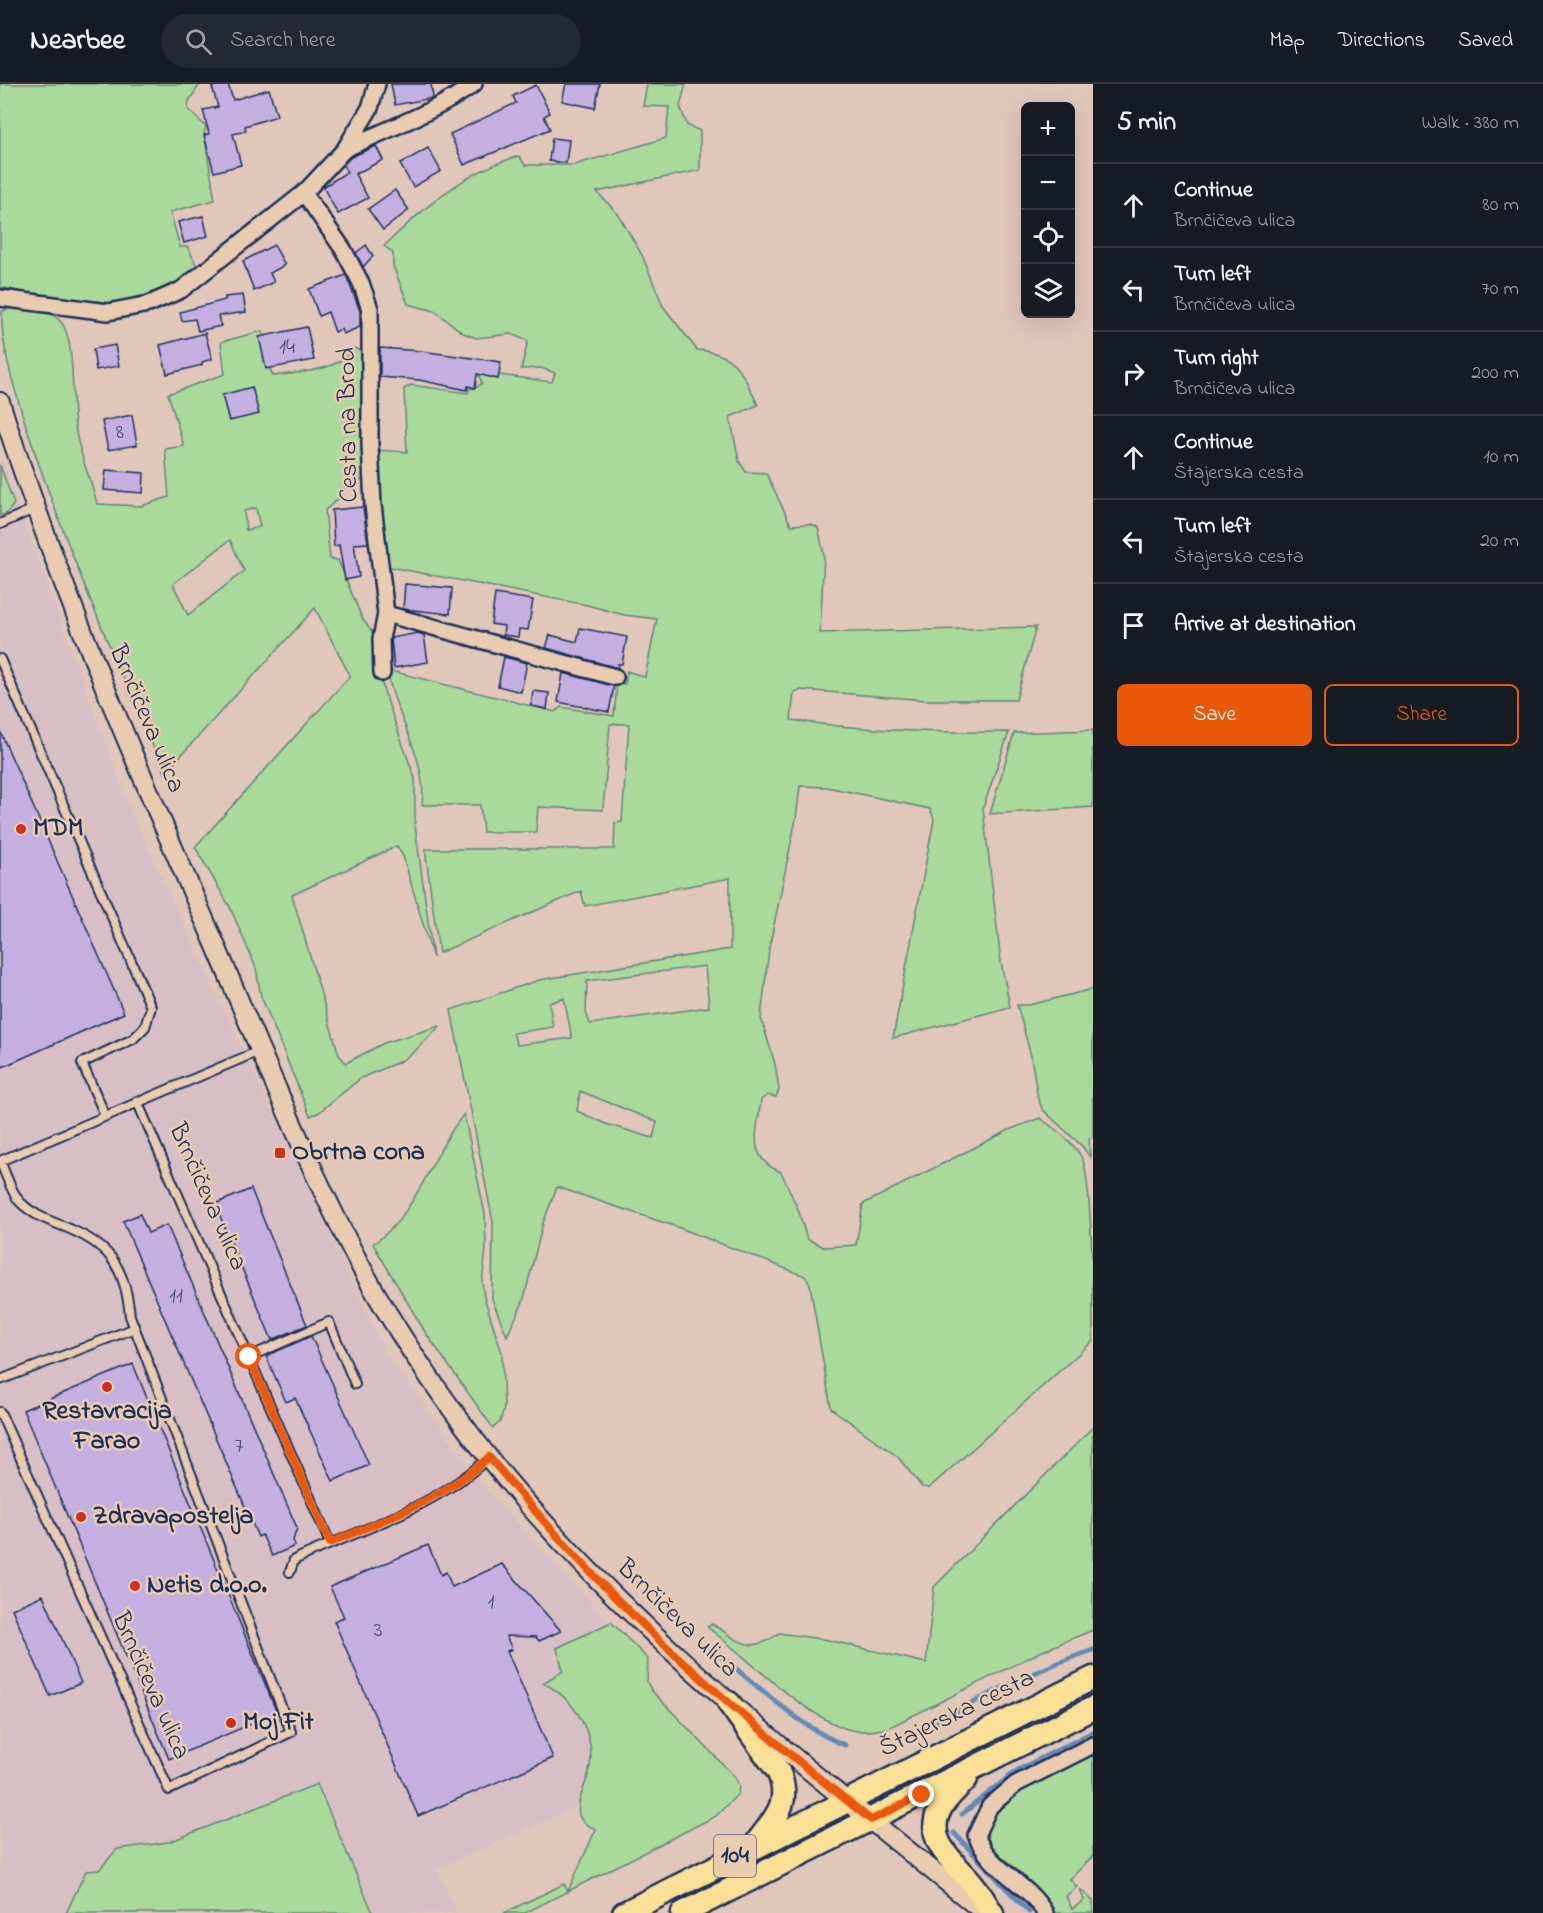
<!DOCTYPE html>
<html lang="en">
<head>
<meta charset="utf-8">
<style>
  :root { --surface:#171b24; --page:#242831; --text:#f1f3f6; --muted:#9ea1a6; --line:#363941; --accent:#ea580c }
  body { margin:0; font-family:"Indie Flower",sans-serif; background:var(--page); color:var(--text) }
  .controls { position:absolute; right:18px; top:18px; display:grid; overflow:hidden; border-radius:9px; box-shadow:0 6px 24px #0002 }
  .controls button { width:54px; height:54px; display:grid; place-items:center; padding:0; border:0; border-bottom:2px solid var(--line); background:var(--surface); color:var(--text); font:30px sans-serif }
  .stop { position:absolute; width:18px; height:18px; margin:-14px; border:4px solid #ea580c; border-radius:50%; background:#fff }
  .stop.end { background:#ea580c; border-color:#fff; box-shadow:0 2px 6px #0008 }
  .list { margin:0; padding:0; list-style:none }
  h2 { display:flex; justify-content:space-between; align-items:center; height:78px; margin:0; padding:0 24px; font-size:26px }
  h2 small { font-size:20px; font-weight:400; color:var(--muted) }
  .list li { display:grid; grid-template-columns:39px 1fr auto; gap:18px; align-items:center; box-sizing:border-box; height:84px; padding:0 24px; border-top:2px solid var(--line) }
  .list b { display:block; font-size:22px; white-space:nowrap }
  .list p { margin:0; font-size:20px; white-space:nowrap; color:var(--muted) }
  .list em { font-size:20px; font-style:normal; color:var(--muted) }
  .actions { display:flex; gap:12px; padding:18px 24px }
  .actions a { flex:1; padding:14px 0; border:2px solid var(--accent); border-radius:9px; text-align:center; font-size:21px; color:var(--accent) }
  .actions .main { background:var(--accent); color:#fff }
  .icon { flex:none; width:33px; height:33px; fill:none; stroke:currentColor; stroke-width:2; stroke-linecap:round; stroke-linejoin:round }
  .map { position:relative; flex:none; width:1093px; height:1829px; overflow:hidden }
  header { display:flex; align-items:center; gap:36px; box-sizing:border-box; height:84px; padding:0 30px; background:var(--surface); border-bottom:2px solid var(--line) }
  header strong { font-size:28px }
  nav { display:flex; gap:33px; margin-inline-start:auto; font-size:21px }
  .search { width:420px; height:54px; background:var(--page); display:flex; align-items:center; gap:15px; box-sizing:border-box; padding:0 21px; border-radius:33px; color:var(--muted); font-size:22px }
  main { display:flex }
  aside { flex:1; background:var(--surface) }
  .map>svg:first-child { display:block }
  .built { fill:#d8bfc5 }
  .green { fill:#a9da9b; stroke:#62847c; stroke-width:1.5; fill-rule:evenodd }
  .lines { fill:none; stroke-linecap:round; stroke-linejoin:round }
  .stream { stroke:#648bb7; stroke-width:5 }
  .building { fill:#c3b0e0; stroke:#1b2f5e; stroke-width:1.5 }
  .service-casing { stroke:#1b2f5e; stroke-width:12 }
  .minor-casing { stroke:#1b2f5e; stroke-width:20 }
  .tertiary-casing { stroke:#1b2f5e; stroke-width:22 }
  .primary-casing { stroke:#1b2f5e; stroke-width:27 }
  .service { stroke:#e9cbb0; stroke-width:8 }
  .minor { stroke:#e9cbb0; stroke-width:15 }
  .tertiary { stroke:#e9cbb0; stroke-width:18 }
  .primary { stroke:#fadf96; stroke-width:22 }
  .route { stroke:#ea580c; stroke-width:8 }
  .poi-dot { fill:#c8321e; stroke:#e9cbb0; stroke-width:2 }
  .labels { text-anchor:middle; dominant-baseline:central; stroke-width:5; stroke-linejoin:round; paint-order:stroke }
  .number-label { font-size:22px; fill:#454f7e }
  .shield { fill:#e9cbb0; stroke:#595e77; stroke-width:1.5 }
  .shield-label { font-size:24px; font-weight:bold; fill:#1b2f5e }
  .street-label { font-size:26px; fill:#1b2f5e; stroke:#e9cbb0 }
  .poi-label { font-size:26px; font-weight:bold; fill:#1b2f5e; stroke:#e9cbb0; text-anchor:start }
</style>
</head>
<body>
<header>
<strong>Nearbee</strong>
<div class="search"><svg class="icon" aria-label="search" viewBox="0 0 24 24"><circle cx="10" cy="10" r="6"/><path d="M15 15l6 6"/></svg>Search here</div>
<nav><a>Map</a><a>Directions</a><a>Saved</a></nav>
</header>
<main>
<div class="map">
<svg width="1093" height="1829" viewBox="0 0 1093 1829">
  <rect width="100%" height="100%" fill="#e1c6ba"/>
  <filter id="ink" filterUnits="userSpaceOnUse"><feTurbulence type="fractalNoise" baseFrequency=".0167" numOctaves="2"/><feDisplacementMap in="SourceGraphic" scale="12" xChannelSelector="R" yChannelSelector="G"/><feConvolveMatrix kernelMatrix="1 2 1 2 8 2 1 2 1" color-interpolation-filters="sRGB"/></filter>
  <g filter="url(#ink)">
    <path class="built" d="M0,373L131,728L384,1266L491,1411L612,1541L554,1571L618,1704L437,1785L457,1829H373L317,1700L169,1758L117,1765L99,1786L85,1787L66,1829H0Z"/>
    <g class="green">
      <path d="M0,0H200L189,17L188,25L206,43L204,49L215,116L170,128L180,163H188L198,185C132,237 76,220 0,203Z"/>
      <path d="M647,0H686L680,22L687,41L700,47V86L597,108L618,130L642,171L663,222L697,266C737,269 742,289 758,321L730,333L739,377L746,388L766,389L791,441L810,440L818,443L824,471L820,549L1036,543L1016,616H926L802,606L794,608L791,636C863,647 936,649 1009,648L983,724L1001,878L1010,923L908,950L893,954L934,735L930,725L827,703L800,702L796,735L769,865L761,934L775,980L779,1006L776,1013L768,1011L761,1016C757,1048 746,1074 781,1088L798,1125L807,1155L824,1163L856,1161L863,1120L1011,1045L1040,1034C1055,1045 1075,1059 1083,1076C1093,1112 1093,1213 1093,1257L929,1404L922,1403L898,1373L831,1324L810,1201L805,1192L680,1144L557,1103L543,1139L523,1218L507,1252L492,1215L493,1138L451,926L539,896L730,865V794L585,822L581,807L439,869L425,765H614L615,739L622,738L629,640H610L603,726L538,723L536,748H483L480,721H422C428,674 394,631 387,586L555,628L561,623L614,632L617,599L625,600L627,587L645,593L657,535L624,531L587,521L385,482L374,366L407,368L404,305L411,301L468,309L469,305L476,304L482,299L477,288L552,298L555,289L541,284L521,285L528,257L511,250L476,254L463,249L435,227L408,220L393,182V169L384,162C425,123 463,88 519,72L525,81H574L666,54L669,23L643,22ZM705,882L709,923L590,940L586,928L587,897ZM564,914L572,954L517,961L513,949L553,943L549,919ZM580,1007L657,1038L653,1054L606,1040L577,1027Z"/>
      <path d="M17,223C31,225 50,225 60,237C76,253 71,317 75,341C78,369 91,394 97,420L141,422L169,413L165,365L184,362L168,310L225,290L221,258L262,247L267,278L273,292C299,288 338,288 354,264L366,269L367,396L347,398L342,412L325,426L330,475L338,476L362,534L376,554L378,586L385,610L415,695V741L433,874L403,772L397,762L292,811L339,971L346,979L384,959L440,942L415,967L401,977L361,994L318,1029L310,1032L261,912L256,884L230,823L195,763L350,592L315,524L165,689C114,575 65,461 26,342C16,309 0,262 2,227ZM256,424L260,443L246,446L244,427ZM230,456L244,487L188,531L173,500Z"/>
      <path d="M0,381L14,420L7,429L0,432Z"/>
      <path d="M1093,646V723L990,730L1014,649Z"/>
      <path d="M1093,905V1053L1089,1054L1090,1073L1082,1062L1043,1026L1038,1015L1031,972L1017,921H1029Z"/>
      <path d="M464,1030L485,1130L486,1165L482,1198L484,1213L502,1269L504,1325L500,1338L493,1344L425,1248L373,1160C418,1130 431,1070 464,1030Z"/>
      <path d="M1093,1343V1546L1040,1568L888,1644C874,1647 860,1649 847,1645C798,1628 749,1574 707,1543L712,1540C740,1557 750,1572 779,1549L828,1556L926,1579L934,1503Z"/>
      <path d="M611,1538L648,1575L647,1598L652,1607L734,1692L739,1702L738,1710L716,1732L525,1829H504L564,1800L568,1807L596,1745C589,1742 582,1740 579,1731C576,1718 585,1703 588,1691C599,1654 576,1615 543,1599L563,1587L557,1564Z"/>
      <path d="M1093,1669V1772L1070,1795L1077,1803L1066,1812L1072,1825L1084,1816L1080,1805L1093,1817V1829H1055C1038,1806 1009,1792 993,1767C964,1721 1063,1683 1093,1669Z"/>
      <path d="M317,1700L373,1829H66L86,1787L99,1786L117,1765L169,1758Z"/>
    </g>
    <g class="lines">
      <g class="stream">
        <path d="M710,1563C748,1593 801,1645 845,1661"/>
        <path d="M912,1651C970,1620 1030,1587 1093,1566"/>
        <path d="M962,1730L1018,1686L1093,1648"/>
        <path d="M954,1749L1029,1828"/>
      </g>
    </g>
    <g class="building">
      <path d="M220,0H228L233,16L269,5L277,32L245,42L246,47L233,50L241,81L214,88L204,51L209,50L203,26L218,23L212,3Z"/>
      <path d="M391,0H431L433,14L395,21Z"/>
      <path d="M566,0H600L595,24L562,17Z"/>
      <path d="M536,1L550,29L544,32L550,45L464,81L450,50L516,19L513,12Z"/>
      <path d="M552,54L569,56L566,79L549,77Z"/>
      <path d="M376,62L383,76L355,90L368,114L338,130L323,103L347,88L343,81L351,73Z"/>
      <path d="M428,64L441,87L413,103L400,80Z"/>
      <path d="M395,106L409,126L383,146L368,125Z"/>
      <path d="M203,132L208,152L184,159L178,138Z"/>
      <path d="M274,161L285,181L270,189L274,198L254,207L243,177Z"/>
      <path d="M366,161L373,172L363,183L356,169Z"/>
      <path d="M346,191L360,227V243L343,250L341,245L335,248L328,228L319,232L309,205Z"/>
      <path d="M243,211L246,228L218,232L221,242L198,247L195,235L182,237L180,228L225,216V213Z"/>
      <path d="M307,243L314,276L266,285L259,253Z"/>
      <path d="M205,249L212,275L202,278V281L167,290L160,261Z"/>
      <path d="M115,261L119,282L96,286L93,265Z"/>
      <path d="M380,264L421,267L501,278L498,295L477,290L475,304L468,302L467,306L419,296L380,293Z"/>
      <path d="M252,303L259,330L229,337L222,311Z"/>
      <path d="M132,331L137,361L108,366L102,337Z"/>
      <path d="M106,386L144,389L143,409L104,406Z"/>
      <path d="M363,423L368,459L354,460L359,493L345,496L339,461L334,462L332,426Z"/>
      <path d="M405,500L452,504L450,530L403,525Z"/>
      <path d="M495,510L533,516L528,546L519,545L518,553L503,551L504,542L491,540Z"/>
      <path d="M580,544L627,553L622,580H618V584L546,564L550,551L577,558Z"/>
      <path d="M418,549L424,551L428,578L394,584L391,554Z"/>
      <path d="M504,573L527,579L521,608L498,602Z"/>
      <path d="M563,589L614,602L609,628L558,618Z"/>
      <path d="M533,607L549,609L547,625L531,622Z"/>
      <path d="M0,647L124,929L0,984Z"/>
      <path d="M251,1105L307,1241L272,1256L215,1120Z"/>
      <path d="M140,1130L148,1149L167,1141L297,1444L293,1456L295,1462L272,1472L262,1451L258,1453L123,1137Z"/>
      <path d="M311,1252L369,1381L333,1397L295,1314L286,1318L266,1272Z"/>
      <path d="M133,1280L277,1629L169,1675L23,1326Z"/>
      <path d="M428,1461L441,1491L446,1488L452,1503L502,1480L561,1547L539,1557L536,1553L506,1552L512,1565L507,1567L553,1674L418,1732L334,1537L344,1533L330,1503Z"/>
      <path d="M43,1511L81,1599L50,1612L12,1525Z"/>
    </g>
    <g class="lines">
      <g class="service-casing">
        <g id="service">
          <path d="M0,440L34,425"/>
          <path d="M0,575L151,923L145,943L133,955L82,979L105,1031"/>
          <path d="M137,1017L330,1459"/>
          <path d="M0,1077C6,1090 11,1108 20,1118C32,1130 45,1135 60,1141C108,1159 125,1180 130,1232L291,1648L169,1706L0,1328"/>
          <path d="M0,1077L259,967"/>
          <path d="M249,1273L329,1238L355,1300"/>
          <path d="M0,1296L135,1244"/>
          <path d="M290,1488L294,1476C358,1446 435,1424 488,1374"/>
        </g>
      </g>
      <g class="minor-casing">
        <g id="minor">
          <path d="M345,65C389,44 434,29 474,0"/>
          <path d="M304,109L343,165L361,199L370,225V361L373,421L386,530L381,555L382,589"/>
          <path d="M0,214L108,228L149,220L181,206L304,109L345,65L370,24L377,0"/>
          <path d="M386,530L615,593"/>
          <path d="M1045,1829C1027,1798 989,1786 976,1751L990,1722L1016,1700L1093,1661"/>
        </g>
      </g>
      <g class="tertiary-casing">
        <path id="tertiary" d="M0,318C59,504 137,682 215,860C261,967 305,1077 360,1181C396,1248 441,1313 488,1373C630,1550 811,1687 985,1829"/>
      </g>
      <g class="primary-casing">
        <g id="primary">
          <path d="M729,1619L778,1687C792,1718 776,1733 758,1757"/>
          <path d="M966,1695C957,1705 945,1714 939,1727C925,1757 954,1778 971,1798C979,1807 985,1819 992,1829"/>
          <path d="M624,1829L1093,1594"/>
          <path d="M683,1829L1093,1624"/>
        </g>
      </g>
      <use href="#service" class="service"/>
      <use href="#minor" class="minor"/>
      <use href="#tertiary" class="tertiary"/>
      <use href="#primary" class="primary"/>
    </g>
  </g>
  <g class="lines" filter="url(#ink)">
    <path class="route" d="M249,1273L330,1459C385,1435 445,1415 489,1373C526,1417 564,1461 604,1502C687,1587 779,1662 871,1736L922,1711"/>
  </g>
  <g class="poi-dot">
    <circle cx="21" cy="745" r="6"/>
    <rect x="274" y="1063" width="12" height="12" rx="3"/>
    <circle cx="107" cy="1303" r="6"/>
    <circle cx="81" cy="1433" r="6"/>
    <circle cx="135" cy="1502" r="6"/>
    <circle cx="231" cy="1639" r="6"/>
  </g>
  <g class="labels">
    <g class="number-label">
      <text x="287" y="264">14</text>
      <text x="120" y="349">8</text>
      <text x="176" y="1213">11</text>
      <text x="239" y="1363">7</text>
      <text x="491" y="1519">1</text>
      <text x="378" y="1547">3</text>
    </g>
    <rect class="shield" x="714" y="1751" width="42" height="42" rx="4.5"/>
    <g class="shield-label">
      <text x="735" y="1772">104</text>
    </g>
    <g class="street-label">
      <text transform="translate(349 341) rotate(-91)">Cesta na Brod</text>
      <text transform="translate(146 635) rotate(67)">Brnčičeva ulica</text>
      <text transform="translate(207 1113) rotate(66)">Brnčičeva ulica</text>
      <text transform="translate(677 1535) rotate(44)">Brnčičeva ulica</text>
      <text transform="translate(150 1602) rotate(66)">Brnčičeva ulica</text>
      <text transform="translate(957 1630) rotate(-26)">Štajerska cesta</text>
    </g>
    <g class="poi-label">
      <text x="33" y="745">MDM</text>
      <text x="292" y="1069">Obrtna cona</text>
      <text x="107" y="1328" text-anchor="middle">Restavracija<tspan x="107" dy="30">Farao</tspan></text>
      <text x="93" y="1433">Zdravapostelja</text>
      <text x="147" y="1502">Netis d.o.o.</text>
      <text x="243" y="1639">Moj Fit</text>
    </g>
  </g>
</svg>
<div class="controls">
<button>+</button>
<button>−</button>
<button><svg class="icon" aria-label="locate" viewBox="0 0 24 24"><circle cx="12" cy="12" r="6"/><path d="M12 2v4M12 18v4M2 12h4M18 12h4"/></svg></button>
<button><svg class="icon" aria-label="layers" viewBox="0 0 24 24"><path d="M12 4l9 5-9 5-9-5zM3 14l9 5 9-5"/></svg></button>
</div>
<div class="stop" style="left:249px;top:1273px"></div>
<div class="stop end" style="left:922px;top:1711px"></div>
</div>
<aside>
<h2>5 min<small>Walk · 380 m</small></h2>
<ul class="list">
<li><svg class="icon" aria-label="ahead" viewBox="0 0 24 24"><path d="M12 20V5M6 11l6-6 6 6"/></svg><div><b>Continue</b><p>Brnčičeva ulica</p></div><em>80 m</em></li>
<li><svg class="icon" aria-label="left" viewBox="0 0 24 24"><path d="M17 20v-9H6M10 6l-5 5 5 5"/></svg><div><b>Turn left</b><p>Brnčičeva ulica</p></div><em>70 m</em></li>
<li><svg class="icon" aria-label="right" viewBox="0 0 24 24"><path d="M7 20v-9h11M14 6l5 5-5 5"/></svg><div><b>Turn right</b><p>Brnčičeva ulica</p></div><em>200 m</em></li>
<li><svg class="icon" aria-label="ahead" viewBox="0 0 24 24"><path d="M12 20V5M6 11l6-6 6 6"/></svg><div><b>Continue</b><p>Štajerska cesta</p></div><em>10 m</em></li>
<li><svg class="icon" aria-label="left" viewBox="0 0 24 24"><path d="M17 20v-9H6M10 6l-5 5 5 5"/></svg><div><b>Turn left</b><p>Štajerska cesta</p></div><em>20 m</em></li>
<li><svg class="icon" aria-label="arrive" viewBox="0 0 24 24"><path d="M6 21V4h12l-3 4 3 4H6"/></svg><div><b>Arrive at destination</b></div></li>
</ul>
<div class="actions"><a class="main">Save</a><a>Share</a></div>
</aside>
</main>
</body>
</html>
